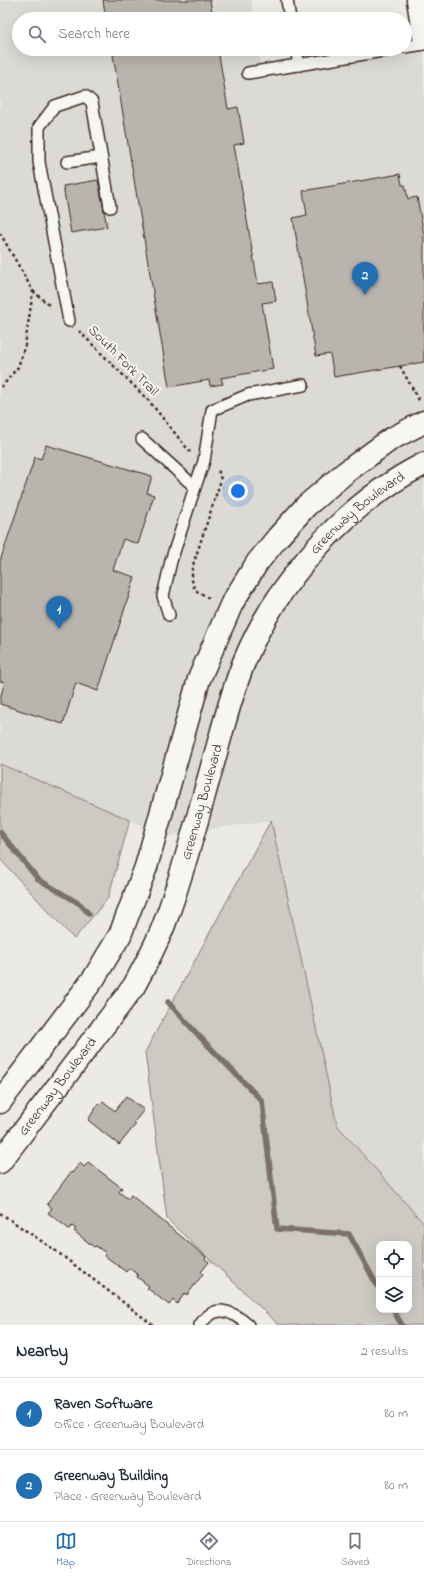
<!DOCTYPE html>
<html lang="en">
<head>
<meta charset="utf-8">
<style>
  :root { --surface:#fff; --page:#f6f6f7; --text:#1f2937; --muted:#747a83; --line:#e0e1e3; --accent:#1f6fb2 }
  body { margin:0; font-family:"Indie Flower",sans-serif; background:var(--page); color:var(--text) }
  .controls { position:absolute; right:12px; bottom:12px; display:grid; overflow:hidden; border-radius:8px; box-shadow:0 4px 16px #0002 }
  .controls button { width:36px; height:36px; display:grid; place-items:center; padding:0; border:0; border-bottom:1px solid var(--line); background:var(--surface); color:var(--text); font:20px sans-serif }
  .you { position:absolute; left:238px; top:491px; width:14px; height:14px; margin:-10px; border:3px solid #fff; border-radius:50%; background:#1a73e8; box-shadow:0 0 0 6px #1a73e833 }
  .badge { display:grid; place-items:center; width:26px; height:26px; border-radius:50%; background:var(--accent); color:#fff; font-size:13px; font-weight:700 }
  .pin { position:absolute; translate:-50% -33px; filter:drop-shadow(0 1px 2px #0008) }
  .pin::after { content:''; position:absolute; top:21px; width:14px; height:12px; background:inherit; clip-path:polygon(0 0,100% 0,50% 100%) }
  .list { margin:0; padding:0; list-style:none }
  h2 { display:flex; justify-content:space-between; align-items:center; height:52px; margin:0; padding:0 16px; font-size:17px }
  h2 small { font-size:13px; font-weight:400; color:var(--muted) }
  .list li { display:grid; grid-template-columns:26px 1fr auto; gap:12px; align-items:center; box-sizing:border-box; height:72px; padding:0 16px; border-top:1px solid var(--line) }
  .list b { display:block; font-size:15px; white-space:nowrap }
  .list p { margin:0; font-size:13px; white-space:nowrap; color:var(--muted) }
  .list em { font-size:13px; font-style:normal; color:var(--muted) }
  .icon { flex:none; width:22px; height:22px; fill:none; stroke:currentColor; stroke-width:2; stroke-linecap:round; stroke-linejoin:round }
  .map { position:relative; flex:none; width:424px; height:1325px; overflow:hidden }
  .search { position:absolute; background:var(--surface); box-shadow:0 4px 16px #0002; left:12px; right:12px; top:12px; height:44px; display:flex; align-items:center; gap:10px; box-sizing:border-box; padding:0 14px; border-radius:22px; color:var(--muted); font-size:15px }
  .sheet { height:196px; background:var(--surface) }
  nav { display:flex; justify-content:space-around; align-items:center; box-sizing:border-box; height:56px; border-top:1px solid var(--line); background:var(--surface); font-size:11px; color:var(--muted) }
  nav a { display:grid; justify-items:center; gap:2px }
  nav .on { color:var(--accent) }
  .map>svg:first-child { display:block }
  .built { fill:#dcdad4 }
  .green { fill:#cdcac4; stroke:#847a71; fill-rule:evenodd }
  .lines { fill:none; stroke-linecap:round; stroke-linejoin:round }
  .stream { stroke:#7c7167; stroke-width:5.5 }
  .building { fill:#bab4ae; stroke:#3b2a1e }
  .lane-casing { stroke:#3b2a1e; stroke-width:14 }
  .street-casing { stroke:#3b2a1e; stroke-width:25 }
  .secondary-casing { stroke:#3b2a1e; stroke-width:25 }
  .path { stroke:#3b2a1e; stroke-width:2.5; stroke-dasharray:3 3; stroke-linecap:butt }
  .lane { stroke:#f6f6f2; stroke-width:11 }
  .street { stroke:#f6f6f2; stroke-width:22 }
  .secondary { stroke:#f6f6f2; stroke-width:22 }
  .labels { text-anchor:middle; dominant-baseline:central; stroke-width:4; stroke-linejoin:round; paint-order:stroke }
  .street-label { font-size:14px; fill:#3b2a1e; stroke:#f6f6f2 }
</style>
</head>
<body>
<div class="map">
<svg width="424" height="1325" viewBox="0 0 424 1325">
  <rect width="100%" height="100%" fill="#ebeae5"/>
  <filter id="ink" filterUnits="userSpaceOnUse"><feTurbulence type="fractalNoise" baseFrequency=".025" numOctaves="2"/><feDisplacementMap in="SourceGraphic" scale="8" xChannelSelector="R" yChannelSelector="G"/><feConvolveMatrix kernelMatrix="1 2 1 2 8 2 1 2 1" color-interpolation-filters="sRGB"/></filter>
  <g filter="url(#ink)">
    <path class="built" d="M0,0H251L254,19H19V49H258L261,65L345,49H405V38L423,34L424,0V1224L337,1125L271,820L167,836L0,764Z"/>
    <g class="green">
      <path d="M0,764L130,820L108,898L74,939L0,859Z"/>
      <path d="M271,820L337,1125L424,1224V1325H279L167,1219L145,1052ZM379,1244H409V1310H379Z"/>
    </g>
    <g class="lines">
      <g class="stream">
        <path d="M0,832L38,879L80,904L89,914"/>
        <path d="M168,1002L199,1036L262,1101L277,1229L349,1234L379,1289"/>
        <path d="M393,1310L402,1325"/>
      </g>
    </g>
    <g class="building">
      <path d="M103,0H210L213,19H106Z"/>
      <path d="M112,49H218L228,109L238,107L244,143L234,145L258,284L273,282L276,301L262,303L273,369L221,378L223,384L210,386L209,380L169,387Z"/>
      <path d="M400,174L402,185H405L408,199L417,197L424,235V362L334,377L330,354L316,356L293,218L307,215L303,191Z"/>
      <path d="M98,180L107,227L71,233L63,186Z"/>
      <path d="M46,445L152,476L147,493L154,495L138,544L123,539L113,570L135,577L98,691L76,683L63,724L0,704V698L5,682L0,681V561L35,457L41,459Z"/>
      <path d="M126,1096L144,1110L134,1122L136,1124L119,1145L88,1120L99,1103L100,1104L103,1101L115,1111Z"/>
      <path d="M88,1162L122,1188L119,1192L128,1199L131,1195L206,1257L205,1259L209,1262L201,1272L203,1274L187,1295L185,1293L177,1304L173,1300L169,1305L147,1288L149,1286L137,1277L138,1275L129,1268L126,1272L104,1255L106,1253L96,1246L94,1247L74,1231L76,1229L72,1226L69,1229L48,1213L52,1208L47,1204L71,1172L72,1173L80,1163L84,1167Z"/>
    </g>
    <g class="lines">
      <g class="lane-casing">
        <g id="lane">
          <path d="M287,0L290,19"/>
          <path d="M405,47L424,44"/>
          <path d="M296,49L299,65"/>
          <path d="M248,73L395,49"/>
          <path d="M67,162L101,157"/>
          <path d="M69,321L39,162V127L55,106L85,96L92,102L110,207"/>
          <path d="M142,439L195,487L171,561L163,596L169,615"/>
          <path d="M195,487L204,461L212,410L248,395L303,385"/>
          <path d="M200,1325C215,1303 231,1310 248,1325"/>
        </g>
      </g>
      <g class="street-casing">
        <path id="street" d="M418,0L424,37"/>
      </g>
      <g class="secondary-casing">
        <g id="secondary">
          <path d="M0,1102L94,978L120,935L146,867L199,679L232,603L257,563L278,537L306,506L346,472L391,439L424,422"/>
          <path id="s1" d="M0,1162L134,986C145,965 157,944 165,922C185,868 199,812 215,756C224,724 232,692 244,662C278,580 345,504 424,464"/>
        </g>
      </g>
      <g class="path">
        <path d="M0,233L33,291L25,345L18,367L0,389"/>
        <path d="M33,291L51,307"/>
        <path d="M79,331L149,401L190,452"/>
        <path d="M400,366L420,402"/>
        <path d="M209,598L195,590L192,580V568L221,480L218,469"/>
        <path d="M0,1213L56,1251L153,1325"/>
      </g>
      <use href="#lane" class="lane"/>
      <use href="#street" class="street"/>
      <use href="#secondary" class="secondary"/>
    </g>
  </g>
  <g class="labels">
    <g class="street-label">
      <text transform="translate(123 361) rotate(45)">South Fork Trail</text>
      <text stroke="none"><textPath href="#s1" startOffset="754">Greenway Boulevard</textPath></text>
      <text stroke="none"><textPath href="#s1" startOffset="418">Greenway Boulevard</textPath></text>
      <text stroke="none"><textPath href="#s1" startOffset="95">Greenway Boulevard</textPath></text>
    </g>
  </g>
</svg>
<div class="controls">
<button><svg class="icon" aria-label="locate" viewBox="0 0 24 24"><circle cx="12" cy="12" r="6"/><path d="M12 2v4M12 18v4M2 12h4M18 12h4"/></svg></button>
<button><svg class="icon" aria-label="layers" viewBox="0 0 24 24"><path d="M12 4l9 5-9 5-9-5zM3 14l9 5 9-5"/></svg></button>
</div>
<div class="you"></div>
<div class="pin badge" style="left:59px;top:629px">1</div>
<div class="pin badge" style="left:365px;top:295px">2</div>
<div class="search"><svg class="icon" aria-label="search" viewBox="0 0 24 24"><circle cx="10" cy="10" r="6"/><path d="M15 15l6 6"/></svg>Search here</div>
</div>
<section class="sheet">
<h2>Nearby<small>2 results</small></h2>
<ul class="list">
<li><span class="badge">1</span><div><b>Raven Software</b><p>Office · Greenway Boulevard</p></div><em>80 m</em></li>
<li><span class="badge">2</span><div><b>Greenway Building</b><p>Place · Greenway Boulevard</p></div><em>80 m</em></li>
</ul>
</section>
<nav>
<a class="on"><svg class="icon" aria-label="map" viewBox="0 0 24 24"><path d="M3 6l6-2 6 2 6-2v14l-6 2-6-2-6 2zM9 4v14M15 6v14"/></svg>Map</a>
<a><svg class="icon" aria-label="directions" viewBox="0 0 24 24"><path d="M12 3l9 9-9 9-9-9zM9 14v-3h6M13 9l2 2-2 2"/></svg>Directions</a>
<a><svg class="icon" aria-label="saved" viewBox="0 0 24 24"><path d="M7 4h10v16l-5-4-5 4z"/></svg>Saved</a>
</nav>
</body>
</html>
